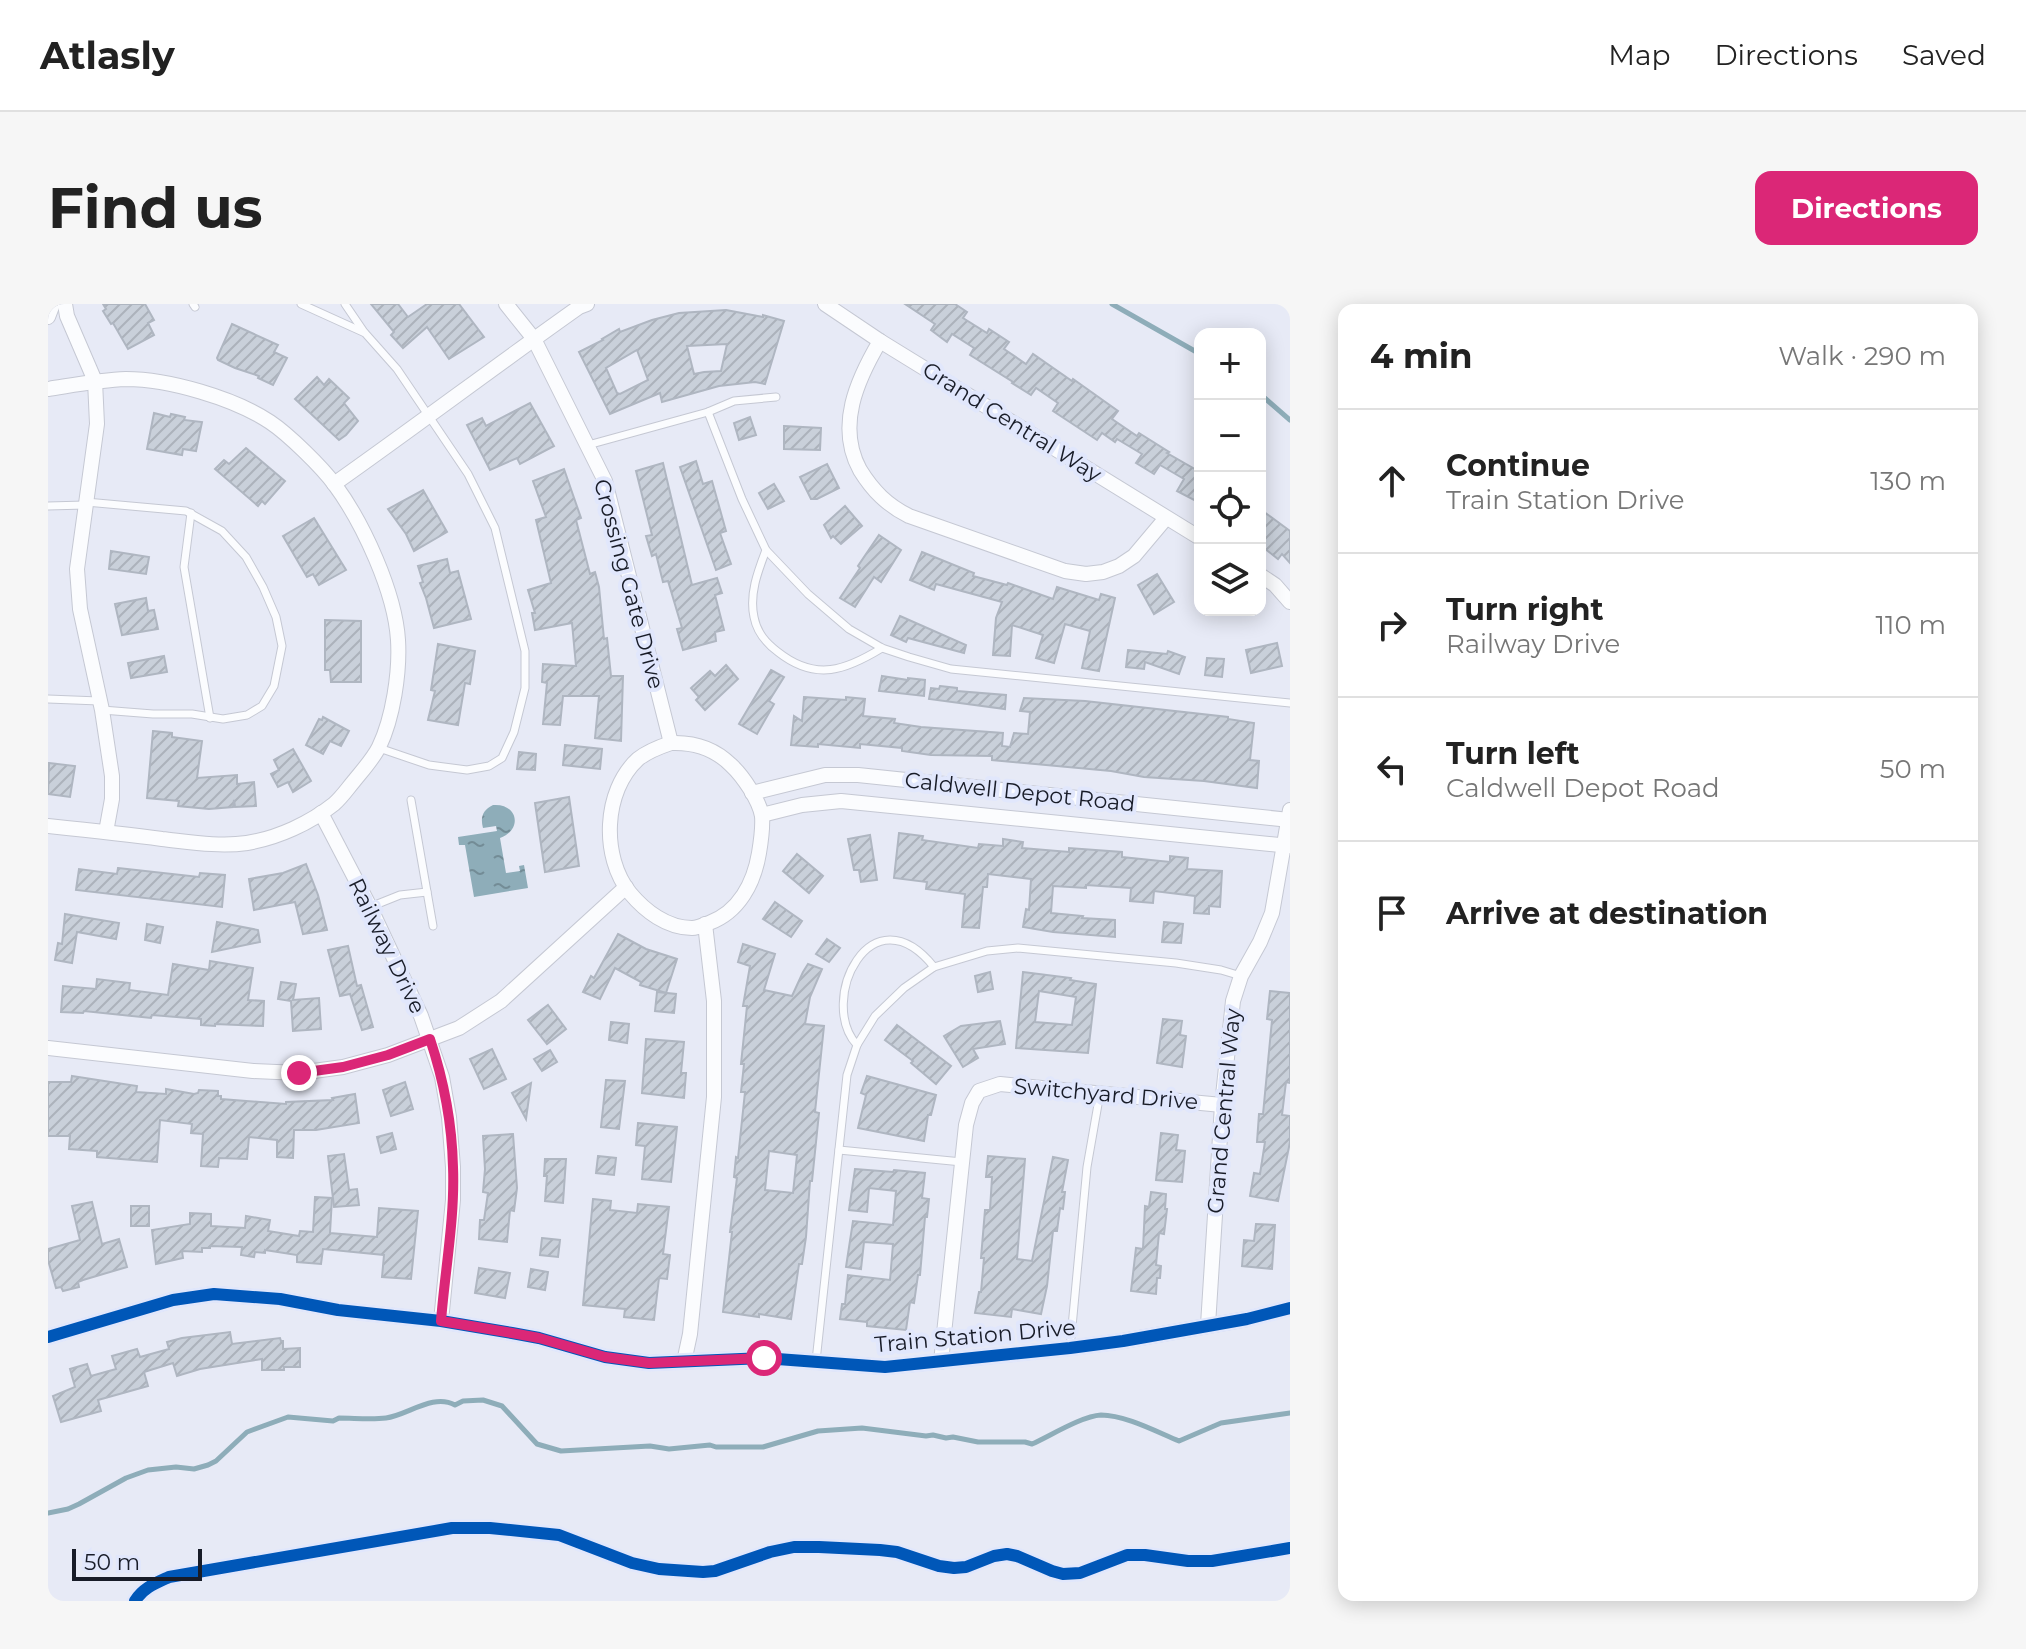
<!DOCTYPE html>
<html lang="en">
<head>
<meta charset="utf-8">
<style>
  :root { --surface:#fff; --page:#f6f6f6; --text:#222; --muted:#767676; --line:#e0e0e0; --accent:#db2777 }
  body { margin:0; font-family:Montserrat,sans-serif; background:var(--page); color:var(--text) }
  .controls { position:absolute; right:24px; top:24px; display:grid; overflow:hidden; border-radius:16px; box-shadow:0 4px 20px #0003 }
  .controls button { width:72px; height:72px; display:grid; place-items:center; padding:0; border:0; border-bottom:2px solid var(--line); background:var(--surface); color:var(--text); font:40px sans-serif }
  .scale { position:absolute; left:24px; bottom:20px; width:130px; box-sizing:border-box; padding-left:8px; border:4px solid #181c28; border-top:0; font-size:22px; line-height:28px; white-space:nowrap; color:#181c28; -webkit-text-stroke:6px #e1e7fc; paint-order:stroke }
  .stop { position:absolute; width:24px; height:24px; margin:-18px; border:6px solid #db2777; border-radius:50%; background:#fff }
  .stop.end { background:#db2777; border-color:#fff; box-shadow:0 2px 8px #0008 }
  .list { margin:0; padding:0; list-style:none }
  h2 { display:flex; justify-content:space-between; align-items:center; height:104px; margin:0; padding:0 32px; font-size:34px }
  h2 small { font-size:26px; font-weight:400; color:var(--muted) }
  .list li { display:grid; grid-template-columns:52px 1fr auto; gap:24px; align-items:center; box-sizing:border-box; height:144px; padding:0 32px; border-top:2px solid var(--line) }
  .list b { display:block; font-size:30px; white-space:nowrap }
  .list p { margin:0; font-size:26px; white-space:nowrap; color:var(--muted) }
  .list em { font-size:26px; font-style:normal; color:var(--muted) }
  .icon { flex:none; width:44px; height:44px; fill:none; stroke:currentColor; stroke-width:2; stroke-linecap:round; stroke-linejoin:round }
  .map { position:relative; flex:none; width:1242px; height:1297px; overflow:hidden; border-radius:16px }
  header { display:flex; align-items:center; gap:48px; box-sizing:border-box; height:112px; padding:0 40px; background:var(--surface); border-bottom:2px solid var(--line) }
  header strong { font-size:38px }
  nav { display:flex; gap:44px; margin-inline-start:auto; font-size:28px }
  .intro { display:flex; align-items:center; justify-content:space-between; box-sizing:border-box; height:192px; padding:0 48px }
  h1 { margin:0; font-size:56px }
  .button { padding:20px 36px; border-radius:16px; background:var(--accent); color:#fff; font-size:28px; font-weight:700 }
  main { display:flex; gap:48px; padding:0 48px }
  aside { flex:1; background:var(--surface); border-radius:16px; box-shadow:0 4px 20px #0003 }
  .map>svg:first-child { display:block }
  .water { fill:url(#water-ripples) }
  .lines { fill:none; stroke-linecap:round; stroke-linejoin:round }
  .stream { stroke:#8eadb9; stroke-width:5 }
  .building { fill:url(#building-hatch); stroke:#afb6c1; stroke-width:2; fill-rule:evenodd }
  .service-casing { stroke:#c5c8d3; stroke-width:9 }
  .minor-casing { stroke:#c5c8d3; stroke-width:16 }
  .service { stroke:#fbfcfe; stroke-width:7 }
  .minor { stroke:#fbfcfe; stroke-width:14 }
  .cycleway-casing { stroke:#e1e7fc; stroke-width:17 }
  .cycleway { stroke:#0057b8; stroke-width:12 }
  .route { stroke:#db2777; stroke-width:10 }
  .labels { text-anchor:middle; dominant-baseline:central; stroke-width:8; stroke-linejoin:round; paint-order:stroke }
  .street-label { font-size:22px; fill:#181c28; stroke:#e1e7fc }
</style>
</head>
<body>
<header>
<strong>Atlasly</strong>
<nav><a>Map</a><a>Directions</a><a>Saved</a></nav>
</header>
<div class="intro"><h1>Find us</h1><a class="button">Directions</a></div>
<main>
<div class="map">
<svg width="1242" height="1297" viewBox="0 0 1242 1297">
  <defs>
    <pattern id="water-ripples" width="26" height="14" patternUnits="userSpaceOnUse" patternTransform="scale(2)"><rect width="26" height="14" fill="#8eadb9"/><path d="M2 4q2-2 4 0t4 0M15 11q2-2 4 0t4 0" fill="none" stroke="#738c96"/></pattern>
    <pattern id="building-hatch" width="6" height="6" patternUnits="userSpaceOnUse" patternTransform="scale(2)"><rect width="6" height="6" fill="#c9d0da"/><path d="M-1 1l2-2M0 6l6-6M5 7l2-2" fill="none" stroke="#acb2bb"/></pattern>
  </defs>
  <rect width="100%" height="100%" fill="#e7eaf6"/>
  <path class="water" d="M445,501C470,499 475,526 452,534L458,569L472,567L471,562L476,561L480,584L426,593L417,541H411L410,533L449,527L448,522L435,524C432,513 435,506 445,501Z"/>
  <g class="lines">
    <g class="stream">
      <path d="M1064,0L1152,50"/>
      <path d="M1212,90L1242,116"/>
      <path d="M0,1209L20,1205L31,1200L78,1174L100,1166L128,1163L146,1165L160,1161L168,1157L199,1128L240,1113L285,1117L291,1114C306,1114 323,1116 338,1114C360,1111 385,1089 407,1101L415,1097L435,1096L454,1102L489,1140L513,1147L602,1142L621,1145L662,1141L668,1143H715L770,1127L814,1124L878,1132L885,1131L898,1134L905,1133L930,1138H977L984,1140C1002,1132 1034,1112 1053,1111C1077,1111 1109,1128 1131,1137L1173,1119L1242,1109"/>
    </g>
  </g>
  <g class="building">
    <path d="M55,0H97L106,16L100,19L106,31L80,45L65,19L63,20L55,7L58,5Z"/>
    <path d="M323,0H350L360,13L379,0H411L436,33L401,55L379,23L355,44L343,31L346,28Z"/>
    <path d="M857,0H907L919,8L915,14L939,29L941,25L961,38L956,45L978,60L985,50L1024,77L1025,75L1070,107L1064,115L1089,132L1091,129L1121,148L1119,149L1152,168V185L1146,196L1129,187L1136,175L1112,161L1106,170L1088,159L1094,150L1069,135L1067,138L1054,129L1049,136L1005,107L1010,99L988,84L983,91L964,79L965,78L922,51L926,44L904,30L899,38L883,26L887,20Z"/>
    <path d="M678,6L715,13V11L736,17L717,80L707,78L671,82L614,98L612,89L562,110L531,48L555,36L554,35L571,25L572,28L604,16L631,9ZM679,40L673,67L656,68L646,70L639,42ZM589,46L600,76L572,90L569,89L558,64Z"/>
    <path d="M184,20L230,41L226,48L239,54L225,81L210,74L211,72L187,64L170,56L169,54Z"/>
    <path d="M269,73L276,81L281,75L301,94L296,99L310,117L298,131L291,136L247,95Z"/>
    <path d="M482,99L506,142L472,160L469,154L442,166L419,121L434,114L438,122Z"/>
    <path d="M106,109L122,113L123,110L137,113L136,116L154,118L148,147L135,145L134,151L99,145Z"/>
    <path d="M702,113L708,131L691,136L686,119Z"/>
    <path d="M736,122L773,124L772,146L736,145Z"/>
    <path d="M198,144L237,177L217,200L214,197L210,202L167,165L176,156L181,160Z"/>
    <path d="M648,157L655,180L664,177L678,227L672,229L683,260L668,266L632,163Z"/>
    <path d="M615,159L644,281L669,274L674,289L667,291L676,326L667,328L668,337L635,346L629,325L634,324L620,277L615,278L608,250L604,252L598,232L604,231L588,167Z"/>
    <path d="M779,160L791,184L769,195H763L752,173Z"/>
    <path d="M516,165L533,214L528,216L542,270L547,268L551,283L556,335L559,334L563,372H575L573,437L547,434L551,392H515L512,421L495,420L499,379L494,378L495,360L528,362L524,319L487,326L484,309H487L480,286L503,279L488,216L498,213L485,177Z"/>
    <path d="M726,180L736,197L720,205L711,189Z"/>
    <path d="M375,186L399,228L366,247L358,230L340,205Z"/>
    <path d="M797,202L814,222L793,240L785,232L783,234L776,221Z"/>
    <path d="M1212,205L1242,227V259L1234,250L1230,255L1212,241Z"/>
    <path d="M266,214L298,266L271,281L265,270L259,273L235,232Z"/>
    <path d="M831,231L853,246L833,278L826,273L807,303L792,294L812,264L810,262Z"/>
    <path d="M63,247L101,253L98,270L61,265Z"/>
    <path d="M874,248L926,269L925,272L959,281L960,279L1005,295L1009,283L1051,296L1053,290L1067,294L1051,367L1034,364L1042,327L1017,320L1006,359L988,354L995,331L964,321L962,352L945,351L948,314L954,298L888,280L886,286L862,276Z"/>
    <path d="M399,255L402,269L410,267L423,315L386,324L378,294L372,279L375,278L370,262Z"/>
    <path d="M1109,270L1126,298L1106,310L1090,281Z"/>
    <path d="M98,294L100,307L106,306L110,325L74,331L67,300Z"/>
    <path d="M852,312L918,341L916,349L860,334L858,338L843,331Z"/>
    <path d="M277,316L313,317V378H283L282,366H277Z"/>
    <path d="M1229,339L1234,362L1203,369L1198,346Z"/>
    <path d="M390,340L427,347L422,380L417,379L410,421L380,416L387,387L383,386Z"/>
    <path d="M1080,346L1119,350L1120,347L1137,353L1131,370L1097,358L1096,365L1078,363Z"/>
    <path d="M116,352L119,368L83,374L80,359Z"/>
    <path d="M1159,354L1176,355L1174,373L1157,371Z"/>
    <path d="M678,361L690,375L657,406L648,396L651,393L643,384L662,367L667,372Z"/>
    <path d="M723,366L736,373L721,397L726,400L709,430L691,420Z"/>
    <path d="M834,372L860,376V374L877,376L876,392L831,387Z"/>
    <path d="M892,382L909,384V387L958,391L957,405L881,395L883,384L891,385Z"/>
    <path d="M756,393L798,396V393L817,395L815,412L847,415L846,419L873,423L955,429L954,442L962,443L966,429L980,430L982,408L972,407L976,394L1037,397L1180,413V415L1206,419L1202,456L1211,457L1209,484L1156,477L1096,473L1063,467L944,456V452L883,451L854,447V444L812,440V444L770,440V443L743,441L746,412L754,417Z"/>
    <path d="M275,413L301,427L293,442L282,437L275,450L258,441L271,415L274,416Z"/>
    <path d="M105,427L124,429V433L154,437L149,474L189,471V480L206,478L208,502L187,503L186,496L185,503L161,505L130,502L131,497L99,494Z"/>
    <path d="M517,441L554,445L552,465L515,461Z"/>
    <path d="M245,445L263,477L245,488L240,478L230,483L223,470L231,466L226,456Z"/>
    <path d="M471,448L488,450L487,466L469,465Z"/>
    <path d="M1,459L27,462L22,493L0,490Z"/>
    <path d="M521,493L531,562L497,568L487,499Z"/>
    <path d="M851,529L875,532L874,536L930,544L931,540L955,542V535L975,538L974,544L1021,548V544L1074,548V553L1122,558V552L1140,554L1139,565L1174,567L1172,603L1161,602V610L1146,609L1147,592L1106,587L1105,599L1082,597L1083,584L1038,581V584L1005,582L1003,609L1035,612L1034,614L1067,616V633L1005,628L975,623L978,605L981,606L983,575L940,570L939,583H935L931,624L914,623L917,590L878,585L879,578L846,574Z"/>
    <path d="M822,531L829,576L813,578L811,566H806L800,535Z"/>
    <path d="M749,550L775,572L761,589L735,567Z"/>
    <path d="M258,560L270,591L279,626L255,630L247,598L206,606L201,575L235,569Z"/>
    <path d="M70,564L151,573L152,569L177,571L174,603L28,586L31,565L69,570Z"/>
    <path d="M727,598L754,617L743,633L715,615Z"/>
    <path d="M17,610L71,619L68,635L29,628L24,659L7,656L10,639L14,640Z"/>
    <path d="M169,618L210,626L212,638L164,648Z"/>
    <path d="M1116,618L1135,620L1133,639L1114,638Z"/>
    <path d="M99,620L115,623L112,639L97,636Z"/>
    <path d="M570,630L598,645L629,655L618,689L592,681L593,678L567,664L552,695L535,688L543,672L546,674Z"/>
    <path d="M779,635L792,644L781,658L768,650Z"/>
    <path d="M695,640L727,650L716,686L744,692L755,668L760,660L774,665L762,693L757,720L776,722L767,808L771,809L764,877H762L758,933L754,960H751L743,1015L711,1010V1013L675,1008L684,928H682L689,874L686,873L688,853L690,854L697,788H693L696,760H693L699,702H695L702,662L690,658ZM721,847L749,851L745,889L717,886Z"/>
    <path d="M300,642L309,682L313,681L325,723L314,726L302,690L292,692L280,646Z"/>
    <path d="M162,657L205,664L200,696L216,697L215,722L167,720V722L153,721V715L104,711L103,714L36,707L35,709L13,708L15,682L48,685L49,675L82,679L81,686L120,691L125,660L161,666Z"/>
    <path d="M942,668L945,685L930,688L927,672Z"/>
    <path d="M975,668L1023,674L1022,676L1048,680L1040,749L968,744ZM991,687L1028,693L1024,721L987,718Z"/>
    <path d="M233,678L248,680L245,696L271,694L273,725L245,727L243,697L230,695Z"/>
    <path d="M1222,687L1242,689V779L1238,778L1234,811L1242,812V838L1230,897L1202,892L1206,869L1212,870L1217,838H1209L1211,810H1215L1224,716L1219,715Z"/>
    <path d="M609,688L628,690L626,709L607,707Z"/>
    <path d="M500,701L518,725L499,740L480,716Z"/>
    <path d="M1115,715L1134,717L1132,731L1138,732L1134,763L1109,759Z"/>
    <path d="M952,717L957,740L925,745L930,754L915,763L896,732L913,722Z"/>
    <path d="M563,718L581,720L579,739L561,736Z"/>
    <path d="M849,721L903,762L888,780L863,759L865,757L837,736Z"/>
    <path d="M598,735L636,738L633,769H638L636,794L594,789Z"/>
    <path d="M444,745L458,775L436,785L422,755Z"/>
    <path d="M502,746L509,758L494,767L486,755Z"/>
    <path d="M24,772L89,782L88,788L118,790V785L146,790L150,789L151,786L170,787V792H173V795L238,800V798L285,796L284,794L307,790L311,819L268,826H246L245,854L229,853V836L201,833L199,855L171,854L170,863L153,862L155,830L143,829L144,820L112,816L109,858L49,853V847L21,845L22,832H0V778H23Z"/>
    <path d="M819,772L888,791L883,811H880L876,837L810,824L818,791L813,789Z"/>
    <path d="M558,776L577,777L571,825L553,823Z"/>
    <path d="M357,778L365,805L343,812L335,786Z"/>
    <path d="M483,779L478,815L464,789Z"/>
    <path d="M590,819L629,823L623,878L594,875L597,842L588,841Z"/>
    <path d="M344,829L348,845L333,849L329,833Z"/>
    <path d="M1113,829L1130,831L1128,846L1137,847L1134,878L1108,876Z"/>
    <path d="M465,830L469,884L466,907L462,906L459,938L431,935L432,916H436L440,889L435,888L437,865L435,832Z"/>
    <path d="M296,850L301,886L309,885L311,901L286,903L280,852Z"/>
    <path d="M550,852L568,854L566,871L548,869Z"/>
    <path d="M940,852L977,855L969,955L984,957L1005,853L1020,856L1014,888H1017L1015,905L1012,904L1009,927H1005L999,982L993,1010L964,1005L963,1013L927,1009L931,988H933L936,954H933L937,906H942L944,873H938Z"/>
    <path d="M497,855H518L515,899L497,897L499,872H496Z"/>
    <path d="M807,865L845,868L846,866L877,869L874,894L881,895L879,913H877L872,971H870L866,999L862,998L858,1026L819,1022V1018L792,1015L794,1000H797L800,971L842,976L845,940L816,938L813,965L798,963L805,917L845,921L848,887L821,884L819,908L801,906Z"/>
    <path d="M1103,888L1118,890L1117,905H1119L1116,930L1111,929L1108,961L1113,962L1112,974H1109L1108,990L1083,987L1088,944L1095,945L1097,902L1101,903Z"/>
    <path d="M267,893L284,894L282,929L329,933L331,904L370,907L363,975L334,973L336,951L275,945L273,960L249,958V951L217,946V949L207,948L206,953L193,951L194,943L162,942V944H154V948L134,947L135,954L108,960L104,926L142,920V909L163,910V922L197,924L198,912L222,916L220,927L251,932L252,927L265,928Z"/>
    <path d="M545,895L563,897L562,906L589,909L590,900L621,903L615,950L622,951L619,975L611,974L606,1016L576,1013L577,1005L535,1001Z"/>
    <path d="M44,898L54,940L71,935L79,963L35,976L30,978L31,983L15,987L13,983L8,984L0,956V945L32,936L24,902Z"/>
    <rect x="83" y="902" width="18" height="20"/>
    <path d="M1208,920L1227,921L1224,965L1194,962L1196,936L1206,937Z"/>
    <path d="M494,934L512,936L510,953L492,951Z"/>
    <path d="M431,964L462,969L457,994L427,989Z"/>
    <path d="M483,965L500,968L497,986L480,983Z"/>
    <path d="M182,1028L184,1040L232,1034L233,1037H235V1045L252,1044V1063H236V1066H214V1055L152,1065L129,1072L125,1059L96,1068L100,1082L50,1096L53,1107L13,1118L5,1092L27,1083L22,1065L39,1060L43,1072L68,1065L64,1052L89,1045L92,1053L121,1045L119,1038L134,1034Z"/>
  </g>
  <g class="lines">
    <g class="service-casing">
      <g id="service">
        <path d="M145,0L147,3"/>
        <path d="M253,0L317,29L349,65L420,170L447,224L477,347V384L466,428L454,454L441,462L419,466L381,461L331,444"/>
        <path d="M297,0L316,28"/>
        <path d="M660,108L694,195L718,246L760,290L801,325L834,344L861,353L903,365L1242,399"/>
        <path d="M540,141L660,108L686,97L728,93"/>
        <path d="M38,198L138,207L174,227L198,253L215,283L228,313L234,342L226,382L214,402L199,411L175,415L144,410H105L54,406"/>
        <path d="M0,202L37,201"/>
        <path d="M143,209L136,263L162,414"/>
        <path d="M718,246C710,267 701,290 706,313C709,329 718,339 730,348C768,378 798,366 834,344"/>
        <path d="M0,395L51,397"/>
        <path d="M363,496L385,622"/>
        <path d="M322,603L352,591L379,588"/>
        <path d="M809,741C769,697 823,585 886,663"/>
        <path d="M791,846L914,858"/>
        <path d="M1022,1044L1039,863L1052,789"/>
        <path d="M768,1057L799,771L809,741L827,712L856,684L886,663L939,647L970,644L1128,659L1173,666L1193,672"/>
      </g>
    </g>
    <g class="minor-casing">
      <g id="minor">
        <path d="M17,0L19,12L47,77L49,120L29,265L32,305L54,406L64,472V495L58,528"/>
        <path d="M458,0L486,35L557,177L623,439"/>
        <path d="M777,0L832,37L1152,234"/>
        <path d="M0,13L5,0"/>
        <path d="M832,37C809,76 788,122 812,166C825,187 839,201 861,212L1017,267L1038,270L1055,268L1071,262L1086,252L1118,214"/>
        <path d="M0,85C26,81 52,76 78,75C120,75 186,94 222,118C240,130 274,163 287,181C315,219 347,288 350,336C352,368 345,414 331,443C325,455 314,467 306,477C300,484 294,493 286,500C262,519 230,534 199,539C171,543 142,538 114,535C76,530 38,526 0,522"/>
        <path d="M286,180C368,122 449,61 531,3L539,0"/>
        <path d="M1212,271L1227,281L1242,298"/>
        <path d="M623,439C646,438 666,444 683,461C695,472 711,496 714,512C715,524 713,537 711,549C706,579 691,608 661,619C656,621 649,624 644,624C619,624 597,607 582,589C553,553 555,487 590,455C600,447 611,443 623,439Z"/>
        <path d="M704,489L777,471H810L1242,516"/>
        <path d="M273,509L322,603L373,712L394,773L401,813L405,863V896L393,1017"/>
        <path d="M714,511L754,501L793,497L1242,542"/>
        <path d="M0,744L205,767L251,769L295,763L340,751L411,724L453,697L578,583"/>
        <path d="M1160,1021L1174,801L1185,697L1193,672L1212,638L1224,609L1242,506"/>
        <path d="M0,1033L125,996L166,990L232,995L290,1006L393,1017L464,1029L491,1034L557,1053L601,1059L716,1054L837,1063L1022,1044L1075,1037L1199,1015L1242,1004"/>
        <path d="M636,1058L642,1030L666,793V697L657,620"/>
        <path d="M893,1058L918,821L924,799L931,787L952,780L1174,801"/>
      </g>
    </g>
    <use href="#service" class="service"/>
    <use href="#minor" class="minor"/>
    <g class="cycleway-casing">
      <g id="cycleway">
        <path d="M0,1033L125,996L166,990L232,995L290,1006L393,1017L464,1029L491,1034L557,1053L601,1059L716,1054L837,1063L1022,1044L1075,1037L1199,1015L1242,1004"/>
        <path d="M87,1297C95,1284 108,1279 121,1273L404,1224H442L511,1231L584,1259L611,1265L655,1268L667,1267L722,1248L746,1243H771L832,1246L849,1248L891,1262L906,1264L918,1263L946,1252L959,1250L969,1252L1004,1267L1015,1270L1032,1269L1079,1251H1097L1140,1257H1164L1242,1244"/>
      </g>
    </g>
    <use href="#cycleway" class="cycleway"/>
  </g>
  <g class="lines">
    <path class="route" d="M251,769L295,763L340,751L382,735C396,777 404,819 405,863C407,914 397,966 393,1017L464,1029L491,1034L557,1053L601,1059L716,1054"/>
  </g>
  <g class="labels">
    <g class="street-label">
      <text transform="translate(964 118) rotate(32)">Grand Central Way</text>
      <text transform="translate(581 280) rotate(75)">Crossing Gate Drive</text>
      <text transform="translate(972 488) rotate(6)">Caldwell Depot Road</text>
      <text transform="translate(339 642) rotate(64)">Railway Drive</text>
      <text transform="translate(1058 790) rotate(5)">Switchyard Drive</text>
      <text transform="translate(1176 807) rotate(-85)">Grand Central Way</text>
      <text transform="translate(927 1032) rotate(-5)">Train Station Drive</text>
    </g>
  </g>
</svg>
<div class="controls">
<button>+</button>
<button>−</button>
<button><svg class="icon" aria-label="locate" viewBox="0 0 24 24"><circle cx="12" cy="12" r="6"/><path d="M12 2v4M12 18v4M2 12h4M18 12h4"/></svg></button>
<button><svg class="icon" aria-label="layers" viewBox="0 0 24 24"><path d="M12 4l9 5-9 5-9-5zM3 14l9 5 9-5"/></svg></button>
</div>
<div class="scale">50 m</div>
<div class="stop" style="left:716px;top:1054px"></div>
<div class="stop end" style="left:251px;top:769px"></div>
</div>
<aside>
<h2>4 min<small>Walk · 290 m</small></h2>
<ul class="list">
<li><svg class="icon" aria-label="ahead" viewBox="0 0 24 24"><path d="M12 20V5M6 11l6-6 6 6"/></svg><div><b>Continue</b><p>Train Station Drive</p></div><em>130 m</em></li>
<li><svg class="icon" aria-label="right" viewBox="0 0 24 24"><path d="M7 20v-9h11M14 6l5 5-5 5"/></svg><div><b>Turn right</b><p>Railway Drive</p></div><em>110 m</em></li>
<li><svg class="icon" aria-label="left" viewBox="0 0 24 24"><path d="M17 20v-9H6M10 6l-5 5 5 5"/></svg><div><b>Turn left</b><p>Caldwell Depot Road</p></div><em>50 m</em></li>
<li><svg class="icon" aria-label="arrive" viewBox="0 0 24 24"><path d="M6 21V4h12l-3 4 3 4H6"/></svg><div><b>Arrive at destination</b></div></li>
</ul>
</aside>
</main>
</body>
</html>
